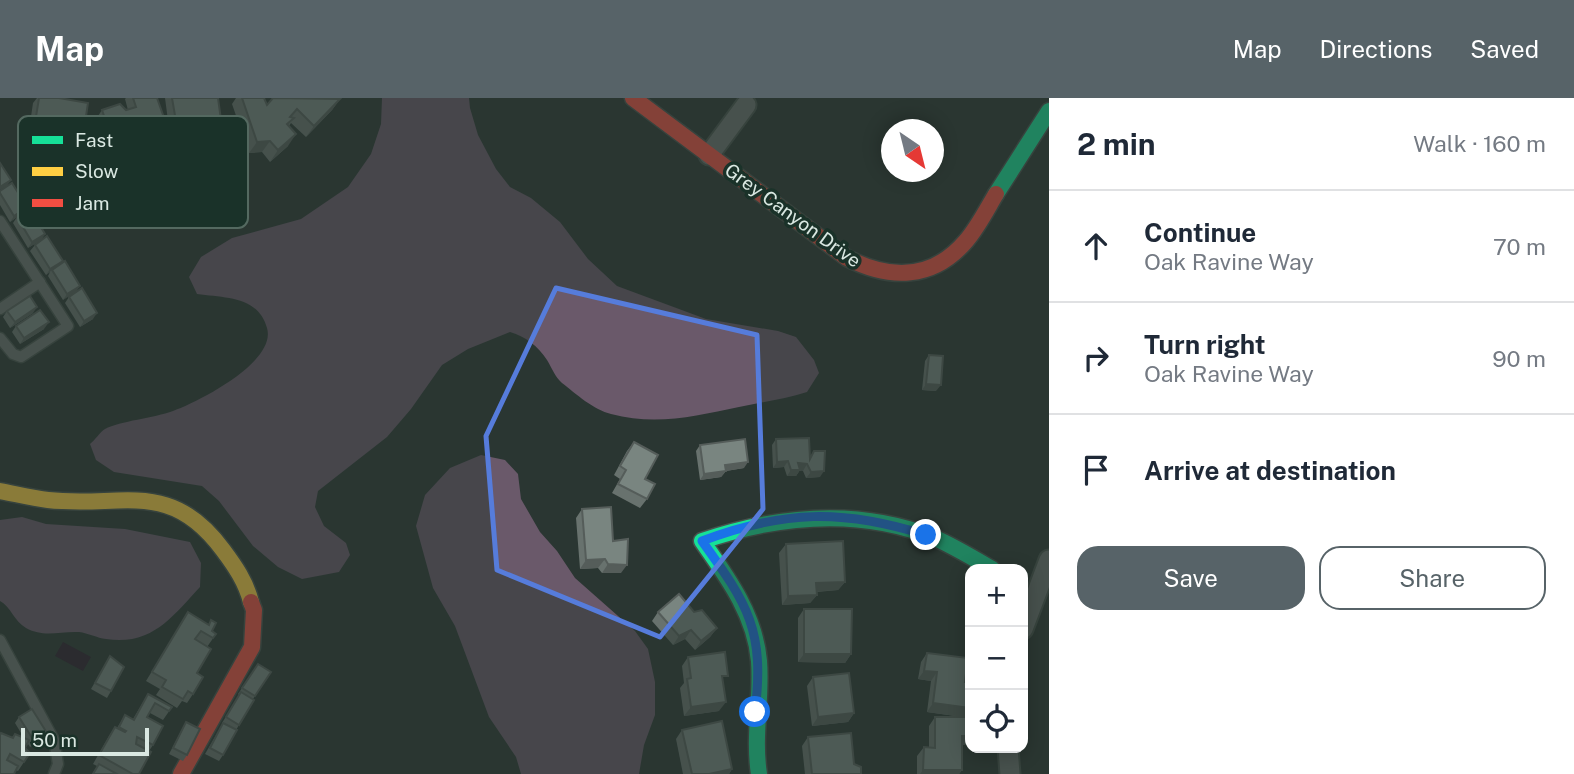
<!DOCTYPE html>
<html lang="en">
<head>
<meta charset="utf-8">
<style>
  :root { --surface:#fff; --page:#f2f2f3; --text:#1f2937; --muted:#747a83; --line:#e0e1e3; --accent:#576368 }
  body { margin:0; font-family:"Public Sans",sans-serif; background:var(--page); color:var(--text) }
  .controls { position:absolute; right:21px; bottom:21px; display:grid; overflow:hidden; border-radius:14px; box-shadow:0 4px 18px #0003 }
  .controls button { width:63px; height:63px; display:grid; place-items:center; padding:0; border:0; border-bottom:2px solid var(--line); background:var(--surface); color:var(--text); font:35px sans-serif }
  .compass { position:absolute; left:881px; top:21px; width:63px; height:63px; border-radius:50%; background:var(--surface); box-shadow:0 4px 18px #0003; rotate:145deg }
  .scale { position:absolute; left:21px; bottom:18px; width:128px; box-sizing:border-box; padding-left:7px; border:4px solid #dae8e2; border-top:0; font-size:19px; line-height:24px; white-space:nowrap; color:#dae8e2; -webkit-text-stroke:5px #1a3229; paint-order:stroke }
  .stop { position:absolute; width:21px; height:21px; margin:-16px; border:5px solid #1a73e8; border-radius:50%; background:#fff }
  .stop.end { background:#1a73e8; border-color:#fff; box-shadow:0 2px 7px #0008 }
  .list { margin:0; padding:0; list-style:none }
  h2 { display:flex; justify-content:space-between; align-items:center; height:91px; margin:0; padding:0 28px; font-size:30px }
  h2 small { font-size:23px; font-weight:400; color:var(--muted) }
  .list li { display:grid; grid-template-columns:46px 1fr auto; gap:21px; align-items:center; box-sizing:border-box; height:112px; padding:0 28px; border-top:2px solid var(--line) }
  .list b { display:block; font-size:26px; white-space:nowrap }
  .list p { margin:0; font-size:23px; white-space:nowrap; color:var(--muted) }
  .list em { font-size:23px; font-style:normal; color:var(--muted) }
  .actions { display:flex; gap:14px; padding:21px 28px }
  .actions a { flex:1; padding:16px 0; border:2px solid var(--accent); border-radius:21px; text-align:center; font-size:24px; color:var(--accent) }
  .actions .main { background:var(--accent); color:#fff }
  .icon { flex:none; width:38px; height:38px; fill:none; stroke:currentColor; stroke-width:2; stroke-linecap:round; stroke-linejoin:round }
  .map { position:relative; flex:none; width:1049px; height:676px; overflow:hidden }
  header { display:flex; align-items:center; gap:42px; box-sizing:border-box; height:98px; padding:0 35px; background:var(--accent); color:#fff }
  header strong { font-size:33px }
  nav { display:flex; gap:38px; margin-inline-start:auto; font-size:24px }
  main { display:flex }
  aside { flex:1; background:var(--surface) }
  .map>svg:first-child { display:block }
  .forest { fill:#6a596a }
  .water { fill:#2d1d2d }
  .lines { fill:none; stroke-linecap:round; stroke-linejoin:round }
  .lane-casing { stroke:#47524d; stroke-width:13 }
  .street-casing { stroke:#47524d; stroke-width:23 }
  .fast-casing { stroke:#47524d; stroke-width:19 }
  .slow-casing { stroke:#47524d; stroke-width:19 }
  .jam-casing { stroke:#47524d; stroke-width:19 }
  .lane { stroke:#6c726f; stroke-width:10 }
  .street { stroke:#6c726f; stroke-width:19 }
  .fast { stroke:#16e098; stroke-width:16 }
  .slow { stroke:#ffcf43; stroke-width:16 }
  .jam { stroke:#f24e42; stroke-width:16 }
  .wall { fill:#68726e }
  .shaded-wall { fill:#555d5a }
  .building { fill:#798580; stroke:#555d5a; stroke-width:2 }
  .route { stroke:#1a73e8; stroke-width:9 }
  .marked { fill:none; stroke:#567cdb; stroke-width:5; stroke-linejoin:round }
  .labels { text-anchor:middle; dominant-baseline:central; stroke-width:7; stroke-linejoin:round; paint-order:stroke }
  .street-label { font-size:19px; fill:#dae8e2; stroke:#1a3229 }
  .key { fill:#1a3229; stroke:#546960; stroke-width:2 }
  .key-label { font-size:19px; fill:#dae8e2 }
</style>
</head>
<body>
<header>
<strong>Map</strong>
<nav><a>Map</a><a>Directions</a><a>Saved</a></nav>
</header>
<main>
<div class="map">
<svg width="1049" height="676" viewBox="0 0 1049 676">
  <rect width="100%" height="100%" fill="#2a3632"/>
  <g class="forest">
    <path d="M382,0H469L470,10L478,37L496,71L510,89L531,100L560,124L588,161L617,188L706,221L778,233L796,239L814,262L819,275L807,294C785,301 762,304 739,309C696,318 656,328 611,316C594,312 576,296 562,285C555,279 552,270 547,262C538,248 526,239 510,234L468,251L442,267L411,311L387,339L318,393L315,409L324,428L346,445L350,457L339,474L302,481L278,469L253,448L219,403L202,388L114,374L96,362L90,346C95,342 100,334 105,331C120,323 154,320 173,313C198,304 277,264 267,230C258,198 226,200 197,196L189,179L201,159L232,140L301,121L348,89L371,56L381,26Z"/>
    <path d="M481,357L505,362L518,376L521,401L540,434L557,453L575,480L635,533L648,551L655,584V617L644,647L639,676H521L516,659L489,619L455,528L433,490L416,428L425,397L450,370Z"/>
    <path d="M22,419L46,426L125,431L190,444L201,465L200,489C172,519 152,548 106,541C97,540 88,535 79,534C60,533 44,540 26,530C14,523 11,509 0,503V422Z"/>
  </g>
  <path class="water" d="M63,544L91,559L83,573L55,558Z"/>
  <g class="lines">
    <g class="lane-casing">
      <g id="lane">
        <path d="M0,123L68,228L21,259L13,256L0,240"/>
        <path d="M0,211L40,184"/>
        <path d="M0,542L54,642L58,666L54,676"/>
      </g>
    </g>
    <g class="street-casing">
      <g id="street">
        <path d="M709,57L746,7"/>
        <path d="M1023,531L1049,462"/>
        <path d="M1008,650L1010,676"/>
      </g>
    </g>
    <g class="fast-casing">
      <g id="fast">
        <path d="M996,96L1049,13"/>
        <path d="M759,676C753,638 762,601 759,563C755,517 728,480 702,443C779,417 858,409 935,440C955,449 973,460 992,471"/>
      </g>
    </g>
    <g class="slow-casing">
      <path id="slow" d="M0,393C16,396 32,400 48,402C123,410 170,380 223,452C235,468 246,484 251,504"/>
    </g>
    <g class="jam-casing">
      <g id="jam">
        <path d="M633,0L847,160C890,182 933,182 966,143C978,129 987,111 996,96"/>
        <path d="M181,676L252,549L254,512L251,504"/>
      </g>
    </g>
    <use href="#lane" class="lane"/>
    <use href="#street" class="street"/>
    <use href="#fast" class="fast"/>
    <use href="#slow" class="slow"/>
    <use href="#jam" class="jam"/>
  </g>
  <g class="wall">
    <path d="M37,0H59L83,38L77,47L60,45L56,50L27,46L33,5Z"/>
    <path d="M126,0H157L162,39L163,44L157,53L112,68L96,21L102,12H128L125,1Z"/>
    <path d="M165,0H218L216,38L199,40L200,46L193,55L168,58L165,37L169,30Z"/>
    <path d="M236,0H264L267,7L340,1L332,12L306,39L291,25L289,28L288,48L270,64L262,54L249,55L232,6Z"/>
    <path d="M0,93L45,136L41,142L28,150L13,125L17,119L10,124L0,107Z"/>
    <path d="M35,147L63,163L60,166L80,188L63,202L48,178L50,174L46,177L30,153Z"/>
    <path d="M69,199L93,221L80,229L65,205Z"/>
    <path d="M7,213L33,215L10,230L3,219Z"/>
    <path d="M16,228L44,231L20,246L12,234Z"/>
    <path d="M929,257L936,293L922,292L925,263Z"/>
    <path d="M776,341L810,359L814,353L820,379L806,380L803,373L800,372L796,378H787L784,369L773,370L772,347Z"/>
    <path d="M634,344L645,381L647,401L640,410L612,395L620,381L614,377L627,353Z"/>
    <path d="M700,347L744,370L726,373L721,379L700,382L696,353Z"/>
    <path d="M582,411L613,443L621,475H602L598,470L580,471L576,420Z"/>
    <path d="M786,446L845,484L838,492L817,494V497L810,505L782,507L779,455Z"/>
    <path d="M804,511L851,556L845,565L798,564V520Z"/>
    <path d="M188,514L216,536L207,549L197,575L193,596L187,605L182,603L177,610L156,597L160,591L146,583Z"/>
    <path d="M658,514L717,530L710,539L695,552L685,541L673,547L652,523Z"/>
    <path d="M927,555L965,584H970V647H962V672L959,676H917V658L924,649L929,650V628L935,619H962L927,614L931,583L918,581L921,564Z"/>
    <path d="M110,558L111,593L107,600L91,591Z"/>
    <path d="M688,559L719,613L684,618L680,590L684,585L682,568Z"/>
    <path d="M258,566L271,574L253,601L254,602L236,632L223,657L219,663L205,656L223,625H222L239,597L238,596Z"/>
    <path d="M813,579L854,615L848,624L812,628L807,588Z"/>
    <path d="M148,596L172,609L163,622L150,615L147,619L153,647L149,653L139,676H92L97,668L93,666L109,638L115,629L117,630L125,617L133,621Z"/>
    <path d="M19,619L43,641L30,649L28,646L25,650L24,664L18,673L16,672L0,676L12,639L15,636L24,640L15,625Z"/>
    <path d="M186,624L187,657L183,663L169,656Z"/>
    <path d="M682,632L732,671L729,676H683L676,641Z"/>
    <path d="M808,639L854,666L861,676H805L802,648Z"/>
  </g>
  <g class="shaded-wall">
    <path d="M340,1L332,12L306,39L314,28Z"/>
    <path d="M222,29L216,38L191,41L198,32Z"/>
    <path d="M168,31L161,40L160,33Z"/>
    <path d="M64,35L83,38L77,47L60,45L56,50L27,46L33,37Z"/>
    <path d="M296,36L288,48L270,64L278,52Z"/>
    <path d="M270,43L262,54L249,55L257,44Z"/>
    <path d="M163,44L157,53L112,68L118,59Z"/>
    <path d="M200,46L193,55L168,58L174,49Z"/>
    <path d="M11,82L7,88L0,92V89Z"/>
    <path d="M27,109L23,115L10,124L14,118Z"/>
    <path d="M45,136L41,142L28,150L32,144Z"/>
    <path d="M63,163L59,169L52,172L46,177L50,171Z"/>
    <path d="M80,188L76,194L63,202L67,196Z"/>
    <path d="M37,209L33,215L10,230L15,224Z"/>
    <path d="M97,215L93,221L80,229L84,223Z"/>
    <path d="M49,224L44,231L20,246L24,240Z"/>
    <path d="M926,286L941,287L936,293L922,292Z"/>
    <path d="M788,363L784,369L773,370L777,364Z"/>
    <path d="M748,364L744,370L726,373L721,379L700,382L704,376L725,367Z"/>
    <path d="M798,365L807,366L803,373L800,372L796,378H787L791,372Z"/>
    <path d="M824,373L820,379L806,380L811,374Z"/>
    <path d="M605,461L598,470L580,471L586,462Z"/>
    <path d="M608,466L627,467L621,475H602Z"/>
    <path d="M845,484L838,492L810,494L816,485Z"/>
    <path d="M817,497L810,505L782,507L788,498Z"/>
    <path d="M717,530L710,539L695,552L701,543Z"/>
    <path d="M691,532L685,541L673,547L679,538Z"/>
    <path d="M804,556H851L845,565L798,564Z"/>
    <path d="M924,573L937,574L931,583L918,581Z"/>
    <path d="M726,604L719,613L684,618L691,609Z"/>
    <path d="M933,605L970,610V620L927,614Z"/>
    <path d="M854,615L848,624L812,628L818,619Z"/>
    <path d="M47,635L43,641L30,649L34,643Z"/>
    <path d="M962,638H970V647H956Z"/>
    <path d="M732,671L729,676H709Z"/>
    <path d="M923,672H962L959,676H920Z"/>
  </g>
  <g class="building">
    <path d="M39,0H59L88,5L83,38L64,35L63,41L33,37Z"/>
    <path d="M133,0H157L168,31L160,33L163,44L118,59L102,12L120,6L126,12L136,9Z"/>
    <path d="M172,0H218L222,29L198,32L200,46L174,49L171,28L177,29Z"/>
    <path d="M242,0H264L267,7L273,0L340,1L314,28L297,11L290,19L294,20L287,26L296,36L278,52L270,43L257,44Z"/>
    <path d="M0,65L11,82L0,89Z"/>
    <path d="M12,85L27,109L14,118L0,95V93Z"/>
    <path d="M30,111L45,136L32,144L17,119Z"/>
    <path d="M47,138L63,163L50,171L35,147Z"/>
    <path d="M65,163L80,188L67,196L52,172Z"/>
    <path d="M82,190L97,215L84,223L69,199Z"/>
    <path d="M30,198L37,209L15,224L7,213Z"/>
    <path d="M40,212L49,224L24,240L16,228Z"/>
    <path d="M929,257L943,258L941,287L926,286Z"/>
    <path d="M809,340L810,361L814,353H825L824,373L811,374L807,366L798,365L800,372H791L788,363L777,364L776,341Z"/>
    <path d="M745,341L748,364L725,367L726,373L704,376L700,347Z"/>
    <path d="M634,344L658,357L645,381L655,386L647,401L618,386L626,372L620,368Z"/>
    <path d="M611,409L613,443L628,441L627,467L608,466L605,461L586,462L582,411Z"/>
    <path d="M843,443L845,484L816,485L817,497L788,498L786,446Z"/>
    <path d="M679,496L694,514L702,512L717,530L701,543L691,532L679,538L658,514Z"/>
    <path d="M804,511H852L851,556H804Z"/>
    <path d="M188,514L209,527L211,522L216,525L212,533L216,536L213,540L201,533L195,541L211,551L197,575L203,579L193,596L188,593L183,601L162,589L166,582L152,574Z"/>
    <path d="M725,554L728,578H722L726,604L691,609L687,581L691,580L688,559Z"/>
    <path d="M927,555L968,560L965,584H970V610L933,605L937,574L924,573Z"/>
    <path d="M110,558L124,569L111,593L95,585Z"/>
    <path d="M258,566L271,574L255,598L242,590Z"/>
    <path d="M849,575L854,615L818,619L813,579Z"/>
    <path d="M241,594L254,602L239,627L226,619Z"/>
    <path d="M148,596L172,609L169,613L155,605L147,619L163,628L153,647L137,639L136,646L151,654L139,676H133L99,657L115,629L125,634L126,633L119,629L125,617L134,622Z"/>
    <path d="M32,611L47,635L34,643L19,619Z"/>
    <path d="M935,619H970V638H962V672H923L924,649L935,650Z"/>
    <path d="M722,623L732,671L709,676H692L682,632Z"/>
    <path d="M186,624L200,631L187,657L173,650Z"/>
    <path d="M223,625L237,632L223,657L210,650Z"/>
    <path d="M1,635L13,640L15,636L29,642L25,650L30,655L24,664L10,656L7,662L18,668L14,676H0V637Z"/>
    <path d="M851,635L854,666L861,669V676H812L808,639Z"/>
    <path d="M99,666L117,676H93Z"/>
  </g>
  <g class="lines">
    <path class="route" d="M755,614C765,532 748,507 702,443C784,412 843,411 926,437"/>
  </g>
  <path d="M0 0H1049V676H0ZM556,190L757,237L763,411L660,539L497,472L486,338Z" fill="#2a3632" fill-opacity=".55" fill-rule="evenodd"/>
  <path class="marked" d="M556,190L757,237L763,411L660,539L497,472L486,338Z"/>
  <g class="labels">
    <g class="street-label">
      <text transform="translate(793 117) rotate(36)">Grey Canyon Drive</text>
    </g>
  </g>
  <rect x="18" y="18" width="230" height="112" rx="10" class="key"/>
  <rect x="32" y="38" width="31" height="8" fill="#16e098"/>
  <rect x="32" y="69" width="31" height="9" fill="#ffcf43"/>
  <rect x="32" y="101" width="31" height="8" fill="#f24e42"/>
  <g class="key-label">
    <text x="75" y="49">Fast</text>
    <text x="75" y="80">Slow</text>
    <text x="75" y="112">Jam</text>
  </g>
</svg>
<div class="controls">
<button>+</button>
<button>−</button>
<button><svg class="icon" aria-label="locate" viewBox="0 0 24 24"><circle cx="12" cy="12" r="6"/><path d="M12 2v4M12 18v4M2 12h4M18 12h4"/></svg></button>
</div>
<svg class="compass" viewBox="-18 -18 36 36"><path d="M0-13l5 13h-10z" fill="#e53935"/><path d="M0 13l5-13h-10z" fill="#747a83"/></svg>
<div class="scale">50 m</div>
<div class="stop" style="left:755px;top:614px"></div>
<div class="stop end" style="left:926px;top:437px"></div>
</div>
<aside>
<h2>2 min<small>Walk · 160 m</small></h2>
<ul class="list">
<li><svg class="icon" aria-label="ahead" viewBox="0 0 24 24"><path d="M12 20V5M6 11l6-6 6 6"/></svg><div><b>Continue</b><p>Oak Ravine Way</p></div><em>70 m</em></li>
<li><svg class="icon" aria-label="right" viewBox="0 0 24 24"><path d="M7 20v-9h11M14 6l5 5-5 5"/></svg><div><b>Turn right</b><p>Oak Ravine Way</p></div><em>90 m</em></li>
<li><svg class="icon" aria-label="arrive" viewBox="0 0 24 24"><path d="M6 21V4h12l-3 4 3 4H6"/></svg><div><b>Arrive at destination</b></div></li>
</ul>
<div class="actions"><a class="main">Save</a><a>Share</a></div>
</aside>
</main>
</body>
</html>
